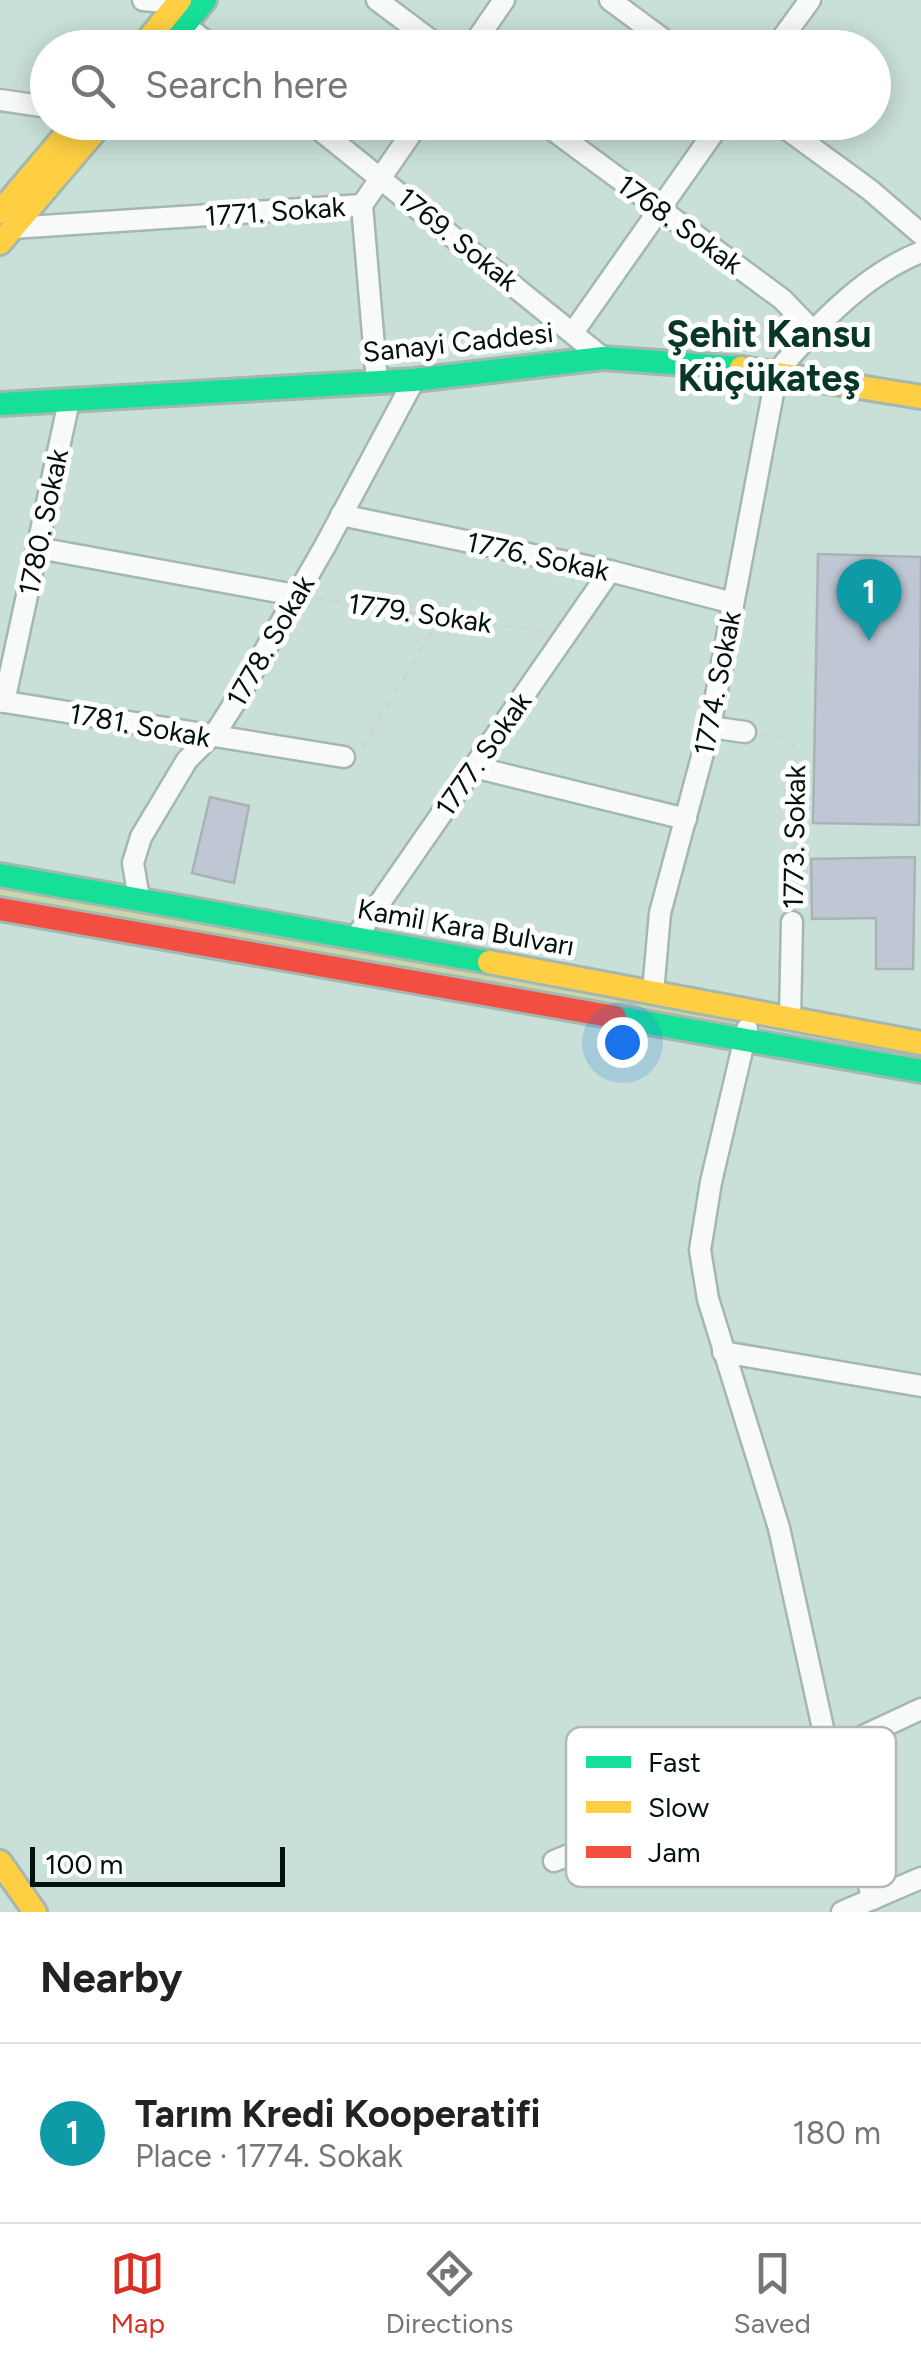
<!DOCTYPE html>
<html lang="en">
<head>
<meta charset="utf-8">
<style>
  :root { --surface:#fff; --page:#f2f2f2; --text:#222; --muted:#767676; --line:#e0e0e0; --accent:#d93025 }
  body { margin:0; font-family:Figtree,sans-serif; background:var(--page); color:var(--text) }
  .scale { position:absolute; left:30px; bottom:25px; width:255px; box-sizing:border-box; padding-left:10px; border:5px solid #02120c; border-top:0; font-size:28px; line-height:35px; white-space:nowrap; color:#02120c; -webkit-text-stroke:8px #fff; paint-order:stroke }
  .you { position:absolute; left:622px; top:1042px; width:35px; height:35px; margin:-25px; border:8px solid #fff; border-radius:50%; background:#1a73e8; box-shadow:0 0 0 15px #1a73e833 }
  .badge { display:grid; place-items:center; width:65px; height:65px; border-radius:50%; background:var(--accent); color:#fff; font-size:32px; font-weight:700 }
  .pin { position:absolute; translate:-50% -82px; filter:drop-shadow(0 2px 5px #0008) }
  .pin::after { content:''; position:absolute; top:52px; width:35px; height:30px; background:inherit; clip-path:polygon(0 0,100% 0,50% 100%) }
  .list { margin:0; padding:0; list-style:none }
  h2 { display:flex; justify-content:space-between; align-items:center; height:130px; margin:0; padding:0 40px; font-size:42px }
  h2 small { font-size:32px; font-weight:400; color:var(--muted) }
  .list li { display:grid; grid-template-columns:65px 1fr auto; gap:30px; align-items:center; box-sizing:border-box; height:180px; padding:0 40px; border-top:2px solid var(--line) }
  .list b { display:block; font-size:38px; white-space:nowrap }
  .list p { margin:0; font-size:32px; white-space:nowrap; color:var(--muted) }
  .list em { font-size:32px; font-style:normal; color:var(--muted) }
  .icon { flex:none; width:55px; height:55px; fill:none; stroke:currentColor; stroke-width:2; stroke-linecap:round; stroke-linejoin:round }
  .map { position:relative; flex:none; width:921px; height:1912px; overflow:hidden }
  .search { position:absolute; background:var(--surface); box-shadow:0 5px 25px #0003; left:30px; right:30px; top:30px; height:110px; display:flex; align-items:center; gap:25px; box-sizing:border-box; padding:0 35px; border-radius:55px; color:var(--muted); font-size:38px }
  .sheet { height:310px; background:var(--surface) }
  nav { display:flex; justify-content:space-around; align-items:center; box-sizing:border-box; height:140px; border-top:2px solid var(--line); background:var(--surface); font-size:28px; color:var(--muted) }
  nav a { display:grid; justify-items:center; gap:5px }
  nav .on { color:var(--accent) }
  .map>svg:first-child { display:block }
  .green { fill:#cad6a8 }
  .building { fill:#bfc7d4; stroke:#a9b3b6; stroke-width:2.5 }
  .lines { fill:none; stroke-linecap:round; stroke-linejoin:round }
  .street-casing { stroke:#a4b7b0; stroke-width:25 }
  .fast-casing { stroke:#a4b7b0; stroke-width:28 }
  .slow-casing { stroke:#a4b7b0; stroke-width:28 }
  .jam-casing { stroke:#a4b7b0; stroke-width:28 }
  .path { stroke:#cdd4d2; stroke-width:2.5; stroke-dasharray:8 8; stroke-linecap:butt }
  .street { stroke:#f7faf9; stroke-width:20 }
  .fast { stroke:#16e098; stroke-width:22 }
  .slow { stroke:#ffcf43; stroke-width:22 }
  .jam { stroke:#f24e42; stroke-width:22 }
  .labels { text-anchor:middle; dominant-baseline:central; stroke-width:10; stroke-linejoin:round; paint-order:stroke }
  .street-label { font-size:28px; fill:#02120c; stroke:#fff }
  .district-label { font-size:38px; font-weight:bold; fill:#083629; stroke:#fff }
  .key { fill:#fff; stroke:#b3b8b6; stroke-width:2.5 }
  .key-label { font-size:28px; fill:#02120c }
</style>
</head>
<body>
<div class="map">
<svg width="921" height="1912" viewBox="0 0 921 1912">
  <rect width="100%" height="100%" fill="#c8e0d7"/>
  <path class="green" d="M0,889L734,1018L733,1025L0,895Z"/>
  <g class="building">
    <path d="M818,554L921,557L919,825L813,823Z"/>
    <path d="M210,797L249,806L234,883L192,873Z"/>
    <path d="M915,857L913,969H876V918L812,919L811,859Z"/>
  </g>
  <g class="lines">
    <g class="street-casing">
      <g id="street">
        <path d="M143,0L178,3"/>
        <path d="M377,0L441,48"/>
        <path d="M610,0L675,48"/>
        <path d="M185,25L214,48"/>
        <path d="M471,48L504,0"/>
        <path d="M775,48L810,0"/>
        <path d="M0,100L48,107"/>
        <path d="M310,122L603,358"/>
        <path d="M542,122L782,299L812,330"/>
        <path d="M777,122L870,190L921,234"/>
        <path d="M362,205L419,122"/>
        <path d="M12,228L362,205L377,382"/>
        <path d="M574,331L721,122"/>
        <path d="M341,515L610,571L733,603"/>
        <path d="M38,548L295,595"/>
        <path d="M0,701L344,757"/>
        <path d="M4,702L69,401"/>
        <path d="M710,727L745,732"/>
        <path d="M474,767L686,819"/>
        <path d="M139,899L133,863L141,837L187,760L218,729L237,699L325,546L414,380"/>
        <path d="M356,937L610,571"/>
        <path d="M653,992L660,913L710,727L777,372C816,326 863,275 921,252"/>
        <path d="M790,1018L792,922"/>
        <path d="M747,1029L711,1182L700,1250L708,1299L779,1528L828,1751L873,1899"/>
        <path d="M723,1352L921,1386"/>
        <path d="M554,1861L848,1743L921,1709"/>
        <path d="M842,1912L921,1878"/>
      </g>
    </g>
    <g class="fast-casing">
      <g id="fast">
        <path d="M174,38L205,0"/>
        <path d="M0,404L414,380L603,358L741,368"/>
        <path d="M0,875L489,962"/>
        <path d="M615,1017L921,1071"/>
      </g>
    </g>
    <g class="slow-casing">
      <g id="slow">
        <path d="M141,48L180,0"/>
        <path d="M0,212L76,122"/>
        <path d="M0,243L103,122"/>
        <path d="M741,368L921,397"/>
        <path d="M489,962L921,1043"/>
        <path d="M0,1862L35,1912"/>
      </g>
    </g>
    <g class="jam-casing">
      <path id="jam" d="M0,909L615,1017"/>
    </g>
    <g class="path">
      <path d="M316,598L546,632"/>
      <path d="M761,734C777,736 793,736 797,753L793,905"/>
      <path d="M362,748L440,618"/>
    </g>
    <use href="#street" class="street"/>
    <use href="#fast" class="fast"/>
    <use href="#slow" class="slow"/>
    <use href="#jam" class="jam"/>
  </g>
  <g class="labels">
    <g class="street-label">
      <text transform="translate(275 211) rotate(-4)">1771. Sokak</text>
      <text transform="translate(680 224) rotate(36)">1768. Sokak</text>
      <text transform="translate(458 239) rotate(39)">1769. Sokak</text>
      <text transform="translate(458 342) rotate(-6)">Sanayi Caddesi</text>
      <text transform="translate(43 522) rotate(-78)">1780. Sokak</text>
      <text transform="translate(538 556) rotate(12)">1776. Sokak</text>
      <text transform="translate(420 613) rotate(8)">1779. Sokak</text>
      <text transform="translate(270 641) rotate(-60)">1778. Sokak</text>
      <text transform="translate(717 683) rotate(-79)">1774. Sokak</text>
      <text transform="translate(140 725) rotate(10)">1781. Sokak</text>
      <text transform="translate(483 754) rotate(-55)">1777. Sokak</text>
      <text transform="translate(794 837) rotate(-89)">1773. Sokak</text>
      <text transform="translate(466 927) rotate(10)">Kamil Kara Bulvarı</text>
    </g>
    <g class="district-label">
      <text x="769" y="334">Şehit Kansu<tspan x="769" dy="44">Küçükateş</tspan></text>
    </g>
  </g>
  <rect x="566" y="1727" width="330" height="160" rx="15" class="key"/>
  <rect x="586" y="1756" width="45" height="12" fill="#16e098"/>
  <rect x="586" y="1801" width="45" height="12" fill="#ffcf43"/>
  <rect x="586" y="1846" width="45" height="12" fill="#f24e42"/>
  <g class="key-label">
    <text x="648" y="1772">Fast</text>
    <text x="648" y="1817">Slow</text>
    <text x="648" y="1862">Jam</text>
  </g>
</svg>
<div class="scale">100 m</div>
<div class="you"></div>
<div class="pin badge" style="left:869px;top:641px;background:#0f9aa8">1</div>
<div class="search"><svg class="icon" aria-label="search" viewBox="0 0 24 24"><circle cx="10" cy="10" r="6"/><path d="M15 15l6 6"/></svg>Search here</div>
</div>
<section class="sheet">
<h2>Nearby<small></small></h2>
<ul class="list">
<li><span class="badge" style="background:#0f9aa8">1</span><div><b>Tarım Kredi Kooperatifi</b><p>Place · 1774. Sokak</p></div><em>180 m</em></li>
</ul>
</section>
<nav>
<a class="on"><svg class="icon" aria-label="map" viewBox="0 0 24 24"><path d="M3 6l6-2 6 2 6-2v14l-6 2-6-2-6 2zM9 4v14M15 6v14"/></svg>Map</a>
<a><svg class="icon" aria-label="directions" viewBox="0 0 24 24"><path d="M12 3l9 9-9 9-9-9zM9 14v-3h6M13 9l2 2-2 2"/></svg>Directions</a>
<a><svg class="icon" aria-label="saved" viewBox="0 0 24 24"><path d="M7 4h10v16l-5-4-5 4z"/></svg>Saved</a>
</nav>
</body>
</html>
